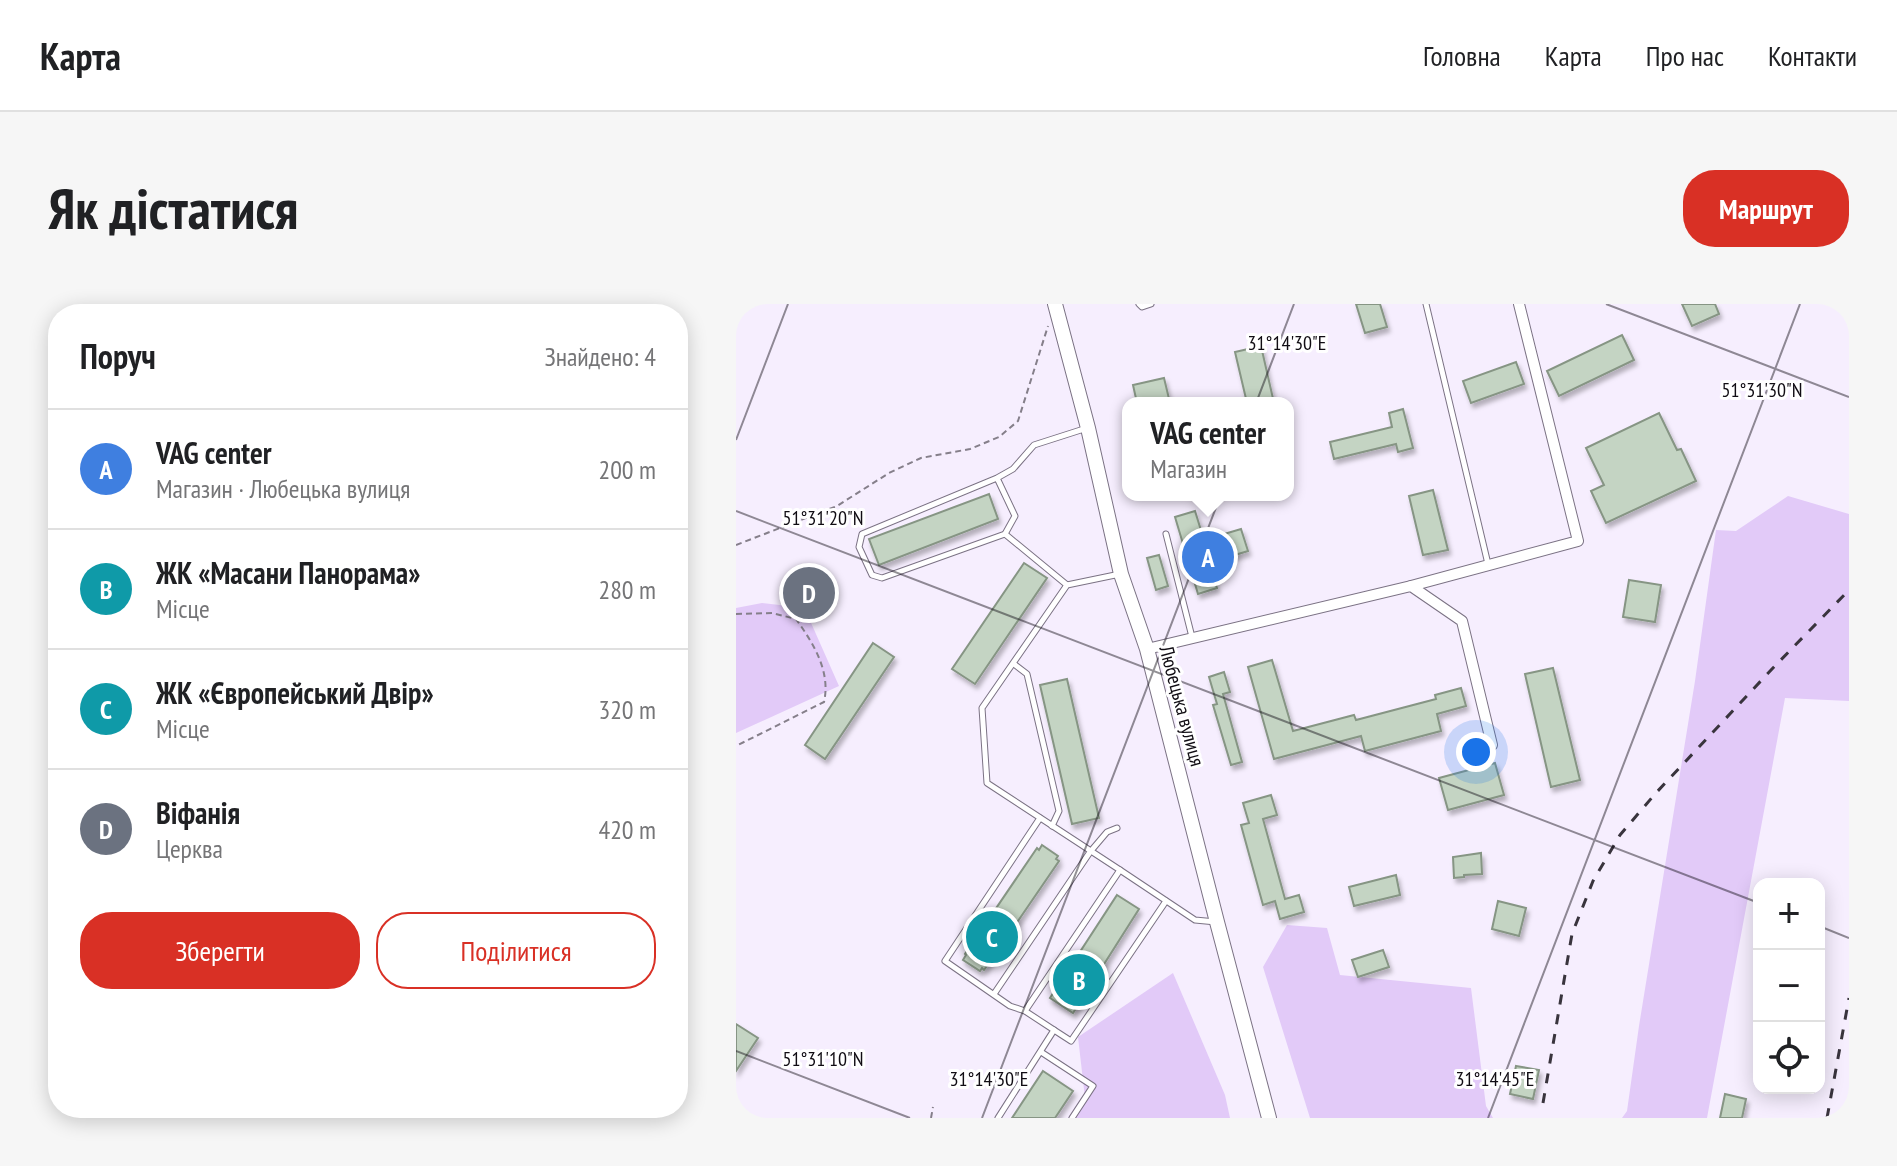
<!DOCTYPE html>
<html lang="uk">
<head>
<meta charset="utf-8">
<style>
  :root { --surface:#fff; --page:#f6f6f6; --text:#202124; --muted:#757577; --line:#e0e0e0; --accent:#d93025 }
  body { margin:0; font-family:"PT Sans Narrow",sans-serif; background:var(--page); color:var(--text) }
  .controls { position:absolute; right:24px; bottom:24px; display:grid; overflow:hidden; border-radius:16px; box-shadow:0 4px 20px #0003 }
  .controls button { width:72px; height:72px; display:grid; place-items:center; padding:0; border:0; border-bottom:2px solid var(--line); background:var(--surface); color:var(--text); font:40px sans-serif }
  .you { position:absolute; left:740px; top:448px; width:28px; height:28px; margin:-20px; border:6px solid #fff; border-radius:50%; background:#1a73e8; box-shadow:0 0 0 12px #1a73e833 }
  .badge { display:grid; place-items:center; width:52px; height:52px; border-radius:50%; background:var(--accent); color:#fff; font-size:26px; font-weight:700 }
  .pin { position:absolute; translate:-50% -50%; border:4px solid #fff; box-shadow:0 2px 8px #0006 }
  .popup { position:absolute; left:386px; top:93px; width:172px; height:104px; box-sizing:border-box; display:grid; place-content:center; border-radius:16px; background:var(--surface); filter:drop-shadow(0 2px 6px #0005); font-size:26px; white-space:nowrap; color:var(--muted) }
  .popup b { font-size:30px; color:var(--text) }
  .popup::after { content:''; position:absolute; left:50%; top:100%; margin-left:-16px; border:16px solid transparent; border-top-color:var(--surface) }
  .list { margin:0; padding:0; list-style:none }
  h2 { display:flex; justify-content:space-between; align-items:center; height:104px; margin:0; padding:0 32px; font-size:34px }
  h2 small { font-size:26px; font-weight:400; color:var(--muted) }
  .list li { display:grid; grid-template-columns:52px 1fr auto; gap:24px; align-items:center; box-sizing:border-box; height:120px; padding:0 32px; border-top:2px solid var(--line) }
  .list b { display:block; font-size:30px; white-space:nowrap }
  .list p { margin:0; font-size:26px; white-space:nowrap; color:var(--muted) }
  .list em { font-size:26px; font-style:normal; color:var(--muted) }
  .actions { display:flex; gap:16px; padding:24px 32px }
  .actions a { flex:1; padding:18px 0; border:2px solid var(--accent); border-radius:32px; text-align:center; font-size:28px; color:var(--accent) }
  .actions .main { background:var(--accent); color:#fff }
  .icon { flex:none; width:44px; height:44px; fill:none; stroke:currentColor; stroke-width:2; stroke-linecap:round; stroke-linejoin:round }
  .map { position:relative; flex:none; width:1113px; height:814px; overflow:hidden; border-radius:32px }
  header { display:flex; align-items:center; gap:48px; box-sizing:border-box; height:112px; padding:0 40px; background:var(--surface); border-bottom:2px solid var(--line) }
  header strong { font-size:38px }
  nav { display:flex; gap:44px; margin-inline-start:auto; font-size:28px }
  .intro { display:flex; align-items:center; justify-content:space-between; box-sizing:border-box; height:192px; padding:0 48px }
  h1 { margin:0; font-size:56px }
  .button { padding:20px 36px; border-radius:32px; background:var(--accent); color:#fff; font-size:28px; font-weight:700 }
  main { display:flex; gap:48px; padding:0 48px }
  aside { flex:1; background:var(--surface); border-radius:32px; box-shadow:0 4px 20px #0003 }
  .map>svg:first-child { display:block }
  .green { fill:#e2caf8 }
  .building { fill:#c4d4c3; stroke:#869584; stroke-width:2; filter:url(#shadow) }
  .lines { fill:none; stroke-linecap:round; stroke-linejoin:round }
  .lane-casing { stroke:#7b7284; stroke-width:7 }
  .street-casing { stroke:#7b7284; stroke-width:12 }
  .secondary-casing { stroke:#7b7284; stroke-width:16 }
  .path { stroke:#857f8a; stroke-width:2; stroke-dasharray:6 4; stroke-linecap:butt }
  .lane { stroke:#fff; stroke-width:5 }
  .street { stroke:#fff; stroke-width:10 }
  .secondary { stroke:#fff; stroke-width:14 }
  .rail { stroke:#39343d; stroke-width:3; stroke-dasharray:10 10; stroke-linecap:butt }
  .ticks { fill:none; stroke:#100c13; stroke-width:2; stroke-opacity:0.45 }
  .labels { text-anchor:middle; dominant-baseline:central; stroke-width:6; stroke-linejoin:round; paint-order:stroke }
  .street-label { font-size:20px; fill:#100c13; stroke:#fff }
  .ticks-label { font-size:20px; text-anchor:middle; fill:#100c13; stroke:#fff; stroke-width:6; stroke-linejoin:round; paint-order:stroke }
</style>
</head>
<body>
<header>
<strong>Карта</strong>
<nav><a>Головна</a><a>Карта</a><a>Про нас</a><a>Контакти</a></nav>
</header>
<div class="intro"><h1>Як дістатися</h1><a class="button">Маршрут</a></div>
<main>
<aside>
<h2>Поруч<small>Знайдено: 4</small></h2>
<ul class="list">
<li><span class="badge" style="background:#3f7fe0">A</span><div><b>VAG center</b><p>Магазин · Любецька вулиця</p></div><em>200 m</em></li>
<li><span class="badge" style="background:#0f9aa8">B</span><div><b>ЖК «Масани Панорама»</b><p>Місце</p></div><em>280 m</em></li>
<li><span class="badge" style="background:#0f9aa8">C</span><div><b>ЖК «Європейський Двір»</b><p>Місце</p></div><em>320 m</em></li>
<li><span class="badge" style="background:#6b7280">D</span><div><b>Віфанія</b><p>Церква</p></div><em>420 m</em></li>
</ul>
<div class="actions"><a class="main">Зберегти</a><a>Поділитися</a></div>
</aside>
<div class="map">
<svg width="1113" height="814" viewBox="0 0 1113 814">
  <defs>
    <filter id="shadow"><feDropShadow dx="2.5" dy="4.5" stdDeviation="2" flood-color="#0004"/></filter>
  </defs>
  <rect width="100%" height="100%" fill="#f6eefe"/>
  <g class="green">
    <path d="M1052,192L1113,210V397L1049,394L971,814H886L891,807L903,722L959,377L980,226L1000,227Z"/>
    <path d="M26,299L70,304L72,312L103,382L0,429V304Z"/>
    <path d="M551,621L591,624L604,671L735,684L750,802L757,814H574L527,663Z"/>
    <path d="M437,669L489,791L494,814H332L349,794L342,733Z"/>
  </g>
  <g class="building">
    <path d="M620,0H644L651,23L629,29Z"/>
    <path d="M946,0H979L983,10L956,22Z"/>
    <path d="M886,31L898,56L823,92L811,67Z"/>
    <path d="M525,42L538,99H511L499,48Z"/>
    <path d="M780,58L788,80L735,99L727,77Z"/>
    <path d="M428,74L434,99H401L397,81Z"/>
    <path d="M667,105L677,144L662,148L660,140L598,155L594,138L656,123L653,109Z"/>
    <path d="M923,109L941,146L945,145L960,177L870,219L855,187L868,181L850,144Z"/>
    <path d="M697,186L712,246L687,251L673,192Z"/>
    <path d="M253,190L262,215L143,261L133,235Z"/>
    <path d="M459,207L468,236L505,225L512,247L473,259L481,284L462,290L439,213Z"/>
    <path d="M423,251L432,282L420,286L411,254Z"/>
    <path d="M288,259L311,274L239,380L216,365Z"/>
    <path d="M76,267L91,302L70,311L56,276Z"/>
    <path d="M893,276L925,281L919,318L887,313Z"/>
    <path d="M137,339L158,353L89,455L69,441Z"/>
    <path d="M536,356L557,427L618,411L620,416L700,395L699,391L725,384L730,402L701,410L705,427L629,447L625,432L538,455L512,363Z"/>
    <path d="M817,364L844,476L815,483L789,370Z"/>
    <path d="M488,368L494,388L487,390L506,458L495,461L477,401L481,400L473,373Z"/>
    <path d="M331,375L363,514L336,520L304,381Z"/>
    <path d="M759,459L768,491L712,506L703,474Z"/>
    <path d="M535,491L541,511L527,515L549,595L563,591L568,608L544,615L539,597L527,601L505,521L513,519L507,499Z"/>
    <path d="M306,541L322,552L320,555L323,557L260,649L248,666L246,664L244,667L227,656L230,651L229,650L301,544L303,546Z"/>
    <path d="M745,549L746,570L728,571V573L718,574L717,553Z"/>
    <path d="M660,571L664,591L618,602L613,583Z"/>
    <path d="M381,591L403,605L337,709L314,694Z"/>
    <path d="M762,597L790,604L783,632L756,625Z"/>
    <path d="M647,646L653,663L622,673L616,656Z"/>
    <path d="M0,720L22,734L0,767Z"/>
    <path d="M780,762L803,766L797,795L774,790Z"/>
    <path d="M307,767L337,787L319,814H276Z"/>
    <path d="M989,790L1010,795L1006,814H984Z"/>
  </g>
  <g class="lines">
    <g class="lane-casing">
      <g id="lane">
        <path d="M403,0L406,3L415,0"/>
        <path d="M690,0L752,260"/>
        <path d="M261,174L279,212L269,230L146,274L136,271L123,243L126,230L261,174L277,165L298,141L351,124"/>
        <path d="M269,230L331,281"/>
        <path d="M430,230L456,333"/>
        <path d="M278,360L291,370L323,507L316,522"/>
        <path d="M384,566L251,479L246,404L331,281L384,270"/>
        <path d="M258,690L354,548L371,528L381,524"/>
        <path d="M289,707L274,702L209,657L304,514"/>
        <path d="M318,726L335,737L430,597"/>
        <path d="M305,748L357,782L336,814"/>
        <path d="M262,814L318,726L289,707L384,566L459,616L480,618"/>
      </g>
    </g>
    <g class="street-casing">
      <g id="street">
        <path d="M675,282L842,237L783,0"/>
        <path d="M411,345L675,282L726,317L756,441"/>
      </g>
    </g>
    <g class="secondary-casing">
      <path id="secondary" d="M319,0L352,124L385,270L411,345L481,618L533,814"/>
    </g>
    <g class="path">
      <path d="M0,241L101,202L153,169L185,154L234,145L263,133L282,117L312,22"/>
      <path d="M0,310L36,309L60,315C77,339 95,367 88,398L0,442"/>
      <path d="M195,814L197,803"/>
    </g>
    <use href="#lane" class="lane"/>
    <use href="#street" class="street"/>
    <use href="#secondary" class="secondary"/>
    <g class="rail">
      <path d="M807,799L836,630L857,577L884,531L919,490L1036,365L1113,286"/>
      <path d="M1091,814L1113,694"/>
    </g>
  </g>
  <path class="ticks" d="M870,0L1113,93M0,136L52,0M0,207L1023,599M1083,622L1113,634M0,747L174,814M246,814L558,0M752,814L1064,0"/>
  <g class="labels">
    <g class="street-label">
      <text transform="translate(446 402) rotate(75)">Любецька вулиця</text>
    </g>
  </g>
  <g class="ticks-label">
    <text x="551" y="46">31°14'30"E</text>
    <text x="1026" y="93">51°31'30"N</text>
    <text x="87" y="221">51°31'20"N</text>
    <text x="87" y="762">51°31'10"N</text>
    <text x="253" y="782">31°14'30"E</text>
    <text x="759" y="782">31°14'45"E</text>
  </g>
</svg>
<div class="controls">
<button>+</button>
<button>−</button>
<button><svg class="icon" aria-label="locate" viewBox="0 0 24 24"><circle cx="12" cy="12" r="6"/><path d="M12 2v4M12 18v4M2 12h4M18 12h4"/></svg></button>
</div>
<div class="you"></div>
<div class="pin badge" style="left:472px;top:253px;background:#3f7fe0">A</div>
<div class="popup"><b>VAG center</b>Магазин</div>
<div class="pin badge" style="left:343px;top:676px;background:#0f9aa8">B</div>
<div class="pin badge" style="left:256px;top:633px;background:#0f9aa8">C</div>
<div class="pin badge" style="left:73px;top:289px;background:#6b7280">D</div>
</div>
</main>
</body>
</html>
